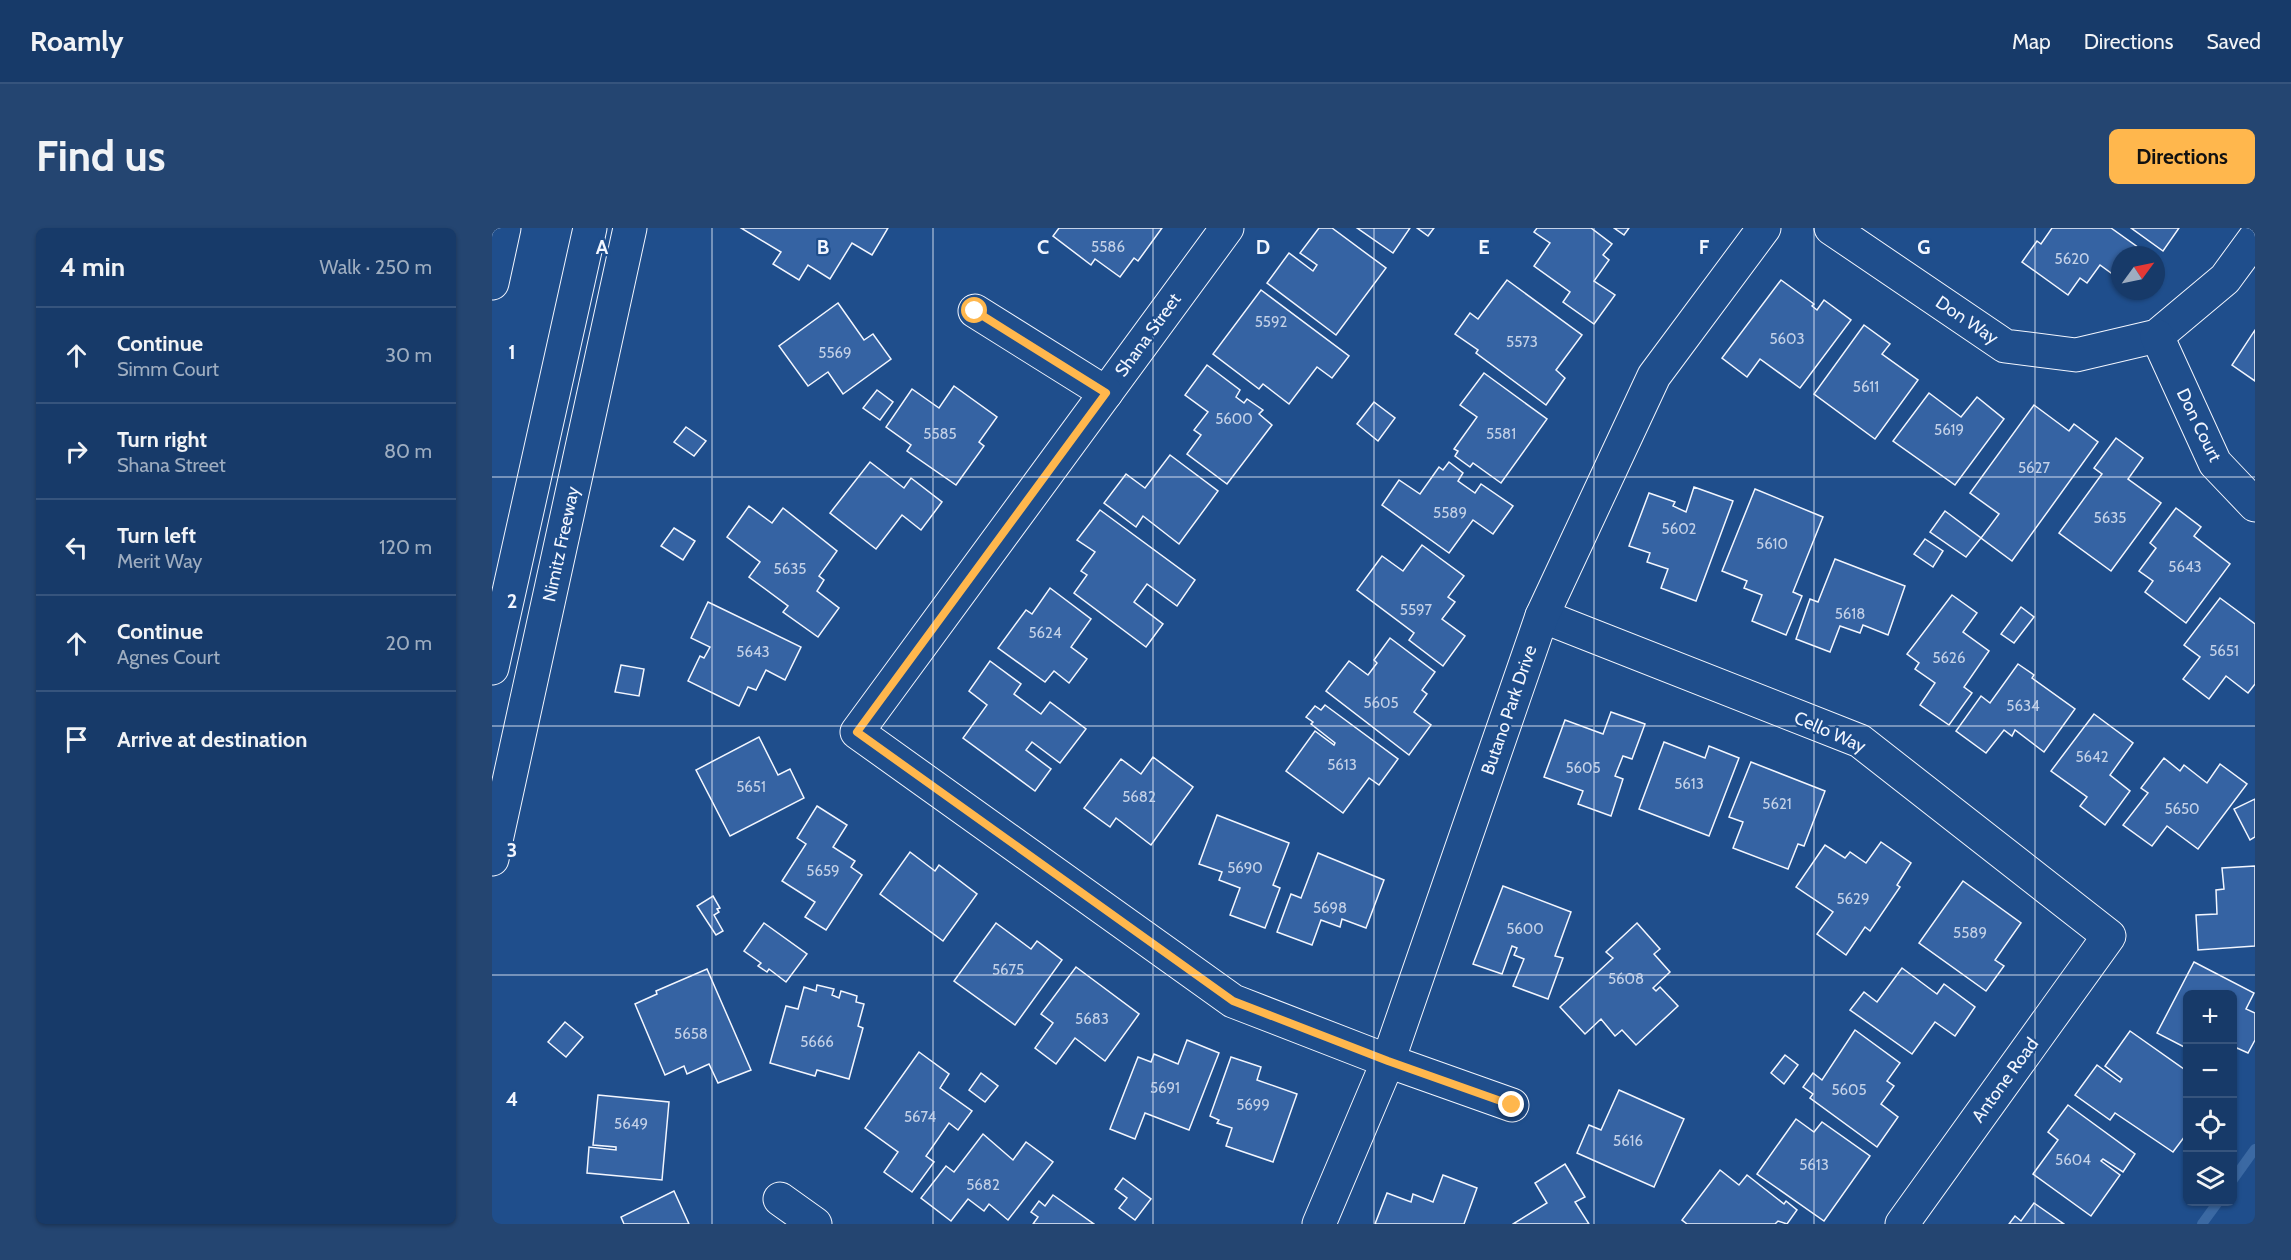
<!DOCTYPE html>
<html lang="en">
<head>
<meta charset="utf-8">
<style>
  :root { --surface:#173a69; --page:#244571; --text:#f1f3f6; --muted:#9eadc0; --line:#36547d; --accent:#ffb74d }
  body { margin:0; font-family:Cabin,sans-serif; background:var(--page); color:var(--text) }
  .controls { position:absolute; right:18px; bottom:18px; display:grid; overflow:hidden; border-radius:9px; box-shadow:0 2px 4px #0004 }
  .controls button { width:54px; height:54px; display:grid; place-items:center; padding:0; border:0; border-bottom:2px solid var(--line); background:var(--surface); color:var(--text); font:30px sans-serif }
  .compass { position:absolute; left:1619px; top:18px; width:54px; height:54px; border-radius:50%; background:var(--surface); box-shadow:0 2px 4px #0004; rotate:57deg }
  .stop { position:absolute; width:18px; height:18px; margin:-14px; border:4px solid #ffb74d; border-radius:50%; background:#fff }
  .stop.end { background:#ffb74d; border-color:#fff; box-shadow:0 2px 6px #0008 }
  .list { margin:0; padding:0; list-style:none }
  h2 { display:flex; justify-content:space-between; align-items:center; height:78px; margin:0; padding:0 24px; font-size:26px }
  h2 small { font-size:20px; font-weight:400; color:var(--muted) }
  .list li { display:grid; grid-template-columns:39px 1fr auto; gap:18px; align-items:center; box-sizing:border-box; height:96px; padding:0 24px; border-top:2px solid var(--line) }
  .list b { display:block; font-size:22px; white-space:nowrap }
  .list p { margin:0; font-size:20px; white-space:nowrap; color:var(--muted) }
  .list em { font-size:20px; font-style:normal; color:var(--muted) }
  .icon { flex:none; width:33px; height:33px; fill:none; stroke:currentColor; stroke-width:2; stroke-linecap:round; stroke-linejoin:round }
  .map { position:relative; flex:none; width:1763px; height:996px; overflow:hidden; border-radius:9px }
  header { display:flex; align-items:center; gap:36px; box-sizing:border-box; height:84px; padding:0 30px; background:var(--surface); border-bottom:2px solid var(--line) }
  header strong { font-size:28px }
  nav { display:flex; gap:33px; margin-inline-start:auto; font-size:21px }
  .intro { display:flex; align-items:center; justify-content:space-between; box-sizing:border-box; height:144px; padding:0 36px }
  h1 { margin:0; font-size:42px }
  .button { padding:15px 27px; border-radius:9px; background:var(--accent); color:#111; font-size:21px; font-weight:700 }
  main { display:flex; gap:36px; padding:0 36px }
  aside { flex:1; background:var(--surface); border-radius:9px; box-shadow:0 2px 4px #0004 }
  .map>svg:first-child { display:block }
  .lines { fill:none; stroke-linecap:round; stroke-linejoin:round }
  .stream { stroke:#3b69a3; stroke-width:10 }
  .building { fill:#3563a3; stroke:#f2f6ff; stroke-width:1.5 }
  .minor-casing { stroke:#f2f6ff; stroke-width:35 }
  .highway-casing { stroke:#f2f6ff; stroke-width:35 }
  .minor { stroke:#1f4e8c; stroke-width:33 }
  .highway { stroke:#1f4e8c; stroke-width:33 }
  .route { stroke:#ffb74d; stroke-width:8 }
  .grid { fill:none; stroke:#f2f6ff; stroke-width:1.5; stroke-opacity:0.55 }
  .labels { text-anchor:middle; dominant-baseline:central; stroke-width:4.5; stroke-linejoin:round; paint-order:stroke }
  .number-label { font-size:15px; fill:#c3d1e8 }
  .street-label { font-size:18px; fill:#f2f6ff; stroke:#1f4e8c }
  .grid-label { font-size:20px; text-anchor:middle; font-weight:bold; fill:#f2f6ff; stroke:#1f4e8c; stroke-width:4.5; stroke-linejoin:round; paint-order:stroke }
</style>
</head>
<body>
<header>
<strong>Roamly</strong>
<nav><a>Map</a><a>Directions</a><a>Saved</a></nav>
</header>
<div class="intro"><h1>Find us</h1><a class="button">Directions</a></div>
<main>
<aside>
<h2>4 min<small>Walk · 250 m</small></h2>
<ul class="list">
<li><svg class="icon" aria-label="ahead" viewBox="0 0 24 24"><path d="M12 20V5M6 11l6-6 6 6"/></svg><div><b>Continue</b><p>Simm Court</p></div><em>30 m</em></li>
<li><svg class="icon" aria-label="right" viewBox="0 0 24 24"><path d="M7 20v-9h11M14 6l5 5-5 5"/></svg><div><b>Turn right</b><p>Shana Street</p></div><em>80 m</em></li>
<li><svg class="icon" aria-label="left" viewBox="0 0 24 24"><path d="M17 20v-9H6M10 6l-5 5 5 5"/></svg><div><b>Turn left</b><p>Merit Way</p></div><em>120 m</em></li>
<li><svg class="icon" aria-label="ahead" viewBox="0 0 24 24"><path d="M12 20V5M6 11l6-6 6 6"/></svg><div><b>Continue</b><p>Agnes Court</p></div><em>20 m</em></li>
<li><svg class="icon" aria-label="arrive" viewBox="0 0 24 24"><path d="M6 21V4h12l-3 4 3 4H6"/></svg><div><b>Arrive at destination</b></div></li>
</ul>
</aside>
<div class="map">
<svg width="1763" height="996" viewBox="0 0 1763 996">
  <rect width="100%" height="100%" fill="#1f4e8c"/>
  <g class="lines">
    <g class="stream">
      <path d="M1740,953L1763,921"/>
      <path d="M1710,996L1726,974"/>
    </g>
  </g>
  <g class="building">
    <path d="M249,0H396L380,27L360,15L338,51L316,37L307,52L281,36L289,24Z"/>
    <path d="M567,0H670L646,33L642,30L628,49L603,31L599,37L561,8Z"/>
    <path d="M827,0H840L894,40L844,107L775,55L797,25L821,43L825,37L808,25Z"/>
    <path d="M865,0H918L901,25Z"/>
    <path d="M925,0H942L936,8Z"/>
    <path d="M1045,0H1099L1120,16L1111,27L1117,32L1102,53L1123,67L1102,96L1071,74L1078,64L1042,38L1058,15L1042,4Z"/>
    <path d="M1122,0H1137L1132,7Z"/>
    <path d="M1560,0H1619L1647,20L1642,27H1628L1626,50L1608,37L1595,55L1588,50L1576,67L1530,34L1545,13L1549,16Z"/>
    <path d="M1639,0H1687L1671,23Z"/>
    <path d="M1015,52L1090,107L1064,142L1073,150L1054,177L984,125L986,122L963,106L978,85L986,91Z"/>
    <path d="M1289,52L1322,76L1320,78L1325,82L1332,72L1359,92L1308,160L1268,131L1255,149L1230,130Z"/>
    <path d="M769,62L857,128L840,150L825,139L797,176L771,156L767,161L721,126Z"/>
    <path d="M346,75L372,112L381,106L399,131L351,166L336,144L316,158L287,118Z"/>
    <path d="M1372,97L1398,116L1390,126L1426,152L1383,211L1322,166Z"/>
    <path d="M1763,102V153L1740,137Z"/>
    <path d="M715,137L748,162L744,169L752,175L755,171L771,182L767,186L780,197L735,256L695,226L709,207L702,202L716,184L693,167Z"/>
    <path d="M992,145L1055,191L1009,255L981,235L978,239L963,228L966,223L962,221L985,189L968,177Z"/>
    <path d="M462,158L505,189L487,214L492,218L464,257L415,223L419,217L394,199L420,161L447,180Z"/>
    <path d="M385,162L401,174L388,192L371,180Z"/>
    <path d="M1437,165L1469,189L1485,169L1512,191L1463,257L1401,213Z"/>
    <path d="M882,174L903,190L886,213L865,196Z"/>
    <path d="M1542,177L1577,203L1582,196L1606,214L1520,333L1489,310L1507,286L1478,265Z"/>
    <path d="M194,199L214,213L202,228L182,214Z"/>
    <path d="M1624,210L1651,230L1636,251L1669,275L1619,343L1567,305L1610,246L1602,240Z"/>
    <path d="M678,227L726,263L687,316L651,288L644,299L612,275L634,246L653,260Z"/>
    <path d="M378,234L412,260L419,250L450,274L429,302L410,287L384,321L338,285Z"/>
    <path d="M957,234L971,245L966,253L983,265L989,256L1021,278L1001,306L981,292L957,325L890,277L907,252L928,266L947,239L951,242Z"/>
    <path d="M1202,259L1241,273L1204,373L1169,360L1176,341L1155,334L1158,325L1137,318L1157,265L1183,274L1181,278L1194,284Z"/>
    <path d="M1263,261L1331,289L1301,364L1310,368L1294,407L1260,393L1270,367L1252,360L1255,353L1230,343Z"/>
    <path d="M257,278L280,295L291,280L345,323L327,348L332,352L325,363L347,380L326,409L291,384L296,378L257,349L268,334L235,309Z"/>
    <path d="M1684,280L1709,299L1702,308L1738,336L1694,395L1653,364L1661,353L1647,343L1664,320L1658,315Z"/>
    <path d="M608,282L703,352L685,378L655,356L642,374L671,396L654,419L582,365L595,347L589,343L603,324L585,312Z"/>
    <path d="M1453,283L1489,310L1474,329L1438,304Z"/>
    <path d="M182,300L203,313L191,332L169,318Z"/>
    <path d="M1433,311L1451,323L1441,339L1422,326Z"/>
    <path d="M930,317L972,348L956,369L963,374L950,391L973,408L951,438L917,412L922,405L865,362L890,328L911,343Z"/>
    <path d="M1343,331L1413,358L1396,407L1371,397L1368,405L1348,398L1338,424L1304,411L1318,371L1326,374Z"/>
    <path d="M558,360L599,391L579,419L595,431L577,455L562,443L553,454L506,420L534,382L540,386Z"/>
    <path d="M1460,367L1485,385L1471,404L1497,423L1472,459L1480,465L1457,497L1428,477L1443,455L1423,441L1427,435L1415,426Z"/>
    <path d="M1728,370L1763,396V456L1756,465L1734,448L1717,471L1691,451L1708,429L1692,417Z"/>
    <path d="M216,374L309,419L293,452L274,442L264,462L256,459L247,478L196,453L208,428L212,430L218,419L199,410Z"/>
    <path d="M1529,379L1542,389L1522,415L1509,406Z"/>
    <path d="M898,410L943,444L930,462L935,466L922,484L939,497L917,527L834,463L857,433L876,447L885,435L882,432Z"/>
    <path d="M498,433L529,456L522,466L549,486L558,474L594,501L568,535L540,514L534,522L559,541L543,563L471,510L495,477L477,463Z"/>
    <path d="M1526,436L1542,447L1540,450L1583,481L1552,524L1523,502L1520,508L1512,502L1494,525L1464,503L1489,468L1498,475Z"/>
    <path d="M129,437L152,441L147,468L123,464Z"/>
    <path d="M833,477L906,531L887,557L877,550L851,585L794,543L823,503L842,517L843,515L819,496L821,494L814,489L823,478L829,482Z"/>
    <path d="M1119,484L1153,496L1140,531L1131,528L1123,548L1131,551L1119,588L1086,576L1091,563L1052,549L1073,492L1111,506Z"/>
    <path d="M1602,486L1641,515L1618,547L1638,563L1613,597L1588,578L1595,569L1559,543Z"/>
    <path d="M267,509L286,547L298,541L312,570L238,608L204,542Z"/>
    <path d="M1172,514L1213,530L1217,518L1247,530L1217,608L1147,581Z"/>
    <path d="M661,529L701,559L659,617L624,590L618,599L592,580L629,531L649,546Z"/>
    <path d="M1672,530L1688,543L1692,537L1715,555L1728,536L1755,556L1706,621L1675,598L1660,618L1631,597L1656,565L1649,560Z"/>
    <path d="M1259,534L1333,563L1312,618L1306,616L1296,641L1241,620L1251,594L1237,589Z"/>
    <path d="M1763,571V609L1758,612L1742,581Z"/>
    <path d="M325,578L355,597L341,619L363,633L359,639L370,647L334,702L313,689L323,674L290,653L314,616L305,610Z"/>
    <path d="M725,587L797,615L781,657L788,660L773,700L738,687L748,660L727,652L730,644L707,636Z"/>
    <path d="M1389,614L1419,635L1405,657L1408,659L1378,703L1373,699L1354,727L1325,706L1341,684L1304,659L1333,617L1353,630L1358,624L1374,635Z"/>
    <path d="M418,624L443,643L447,637L485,666L451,713L388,666Z"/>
    <path d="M826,625L892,652L874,700L850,691L848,699L829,692L820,717L785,704L799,666L809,670Z"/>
    <path d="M1763,638V718L1706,722L1704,687L1725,686L1724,662L1732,661L1730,640Z"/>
    <path d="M1471,653L1529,695L1503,732L1512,738L1494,763L1427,715Z"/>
    <path d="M1011,658L1079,684L1063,728L1071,730L1056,771L1021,758L1032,731L1022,727L1025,720L1020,718L1010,746L981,736Z"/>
    <path d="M221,668L228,680L225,681L227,684L222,687L231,703L224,707L205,678Z"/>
    <path d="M272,695L315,726L294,754L277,741L275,744L266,738L269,735L252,723Z"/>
    <path d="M504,695L539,721L545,713L570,732L523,797L462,753Z"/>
    <path d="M1145,695L1168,721L1162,726L1178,744L1161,760L1164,763L1168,759L1186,778L1144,817L1130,802L1123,808L1109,791L1093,806L1068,779L1121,730L1114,724Z"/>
    <path d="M1702,734L1762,765L1754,781L1763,785V812L1756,825L1745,820L1740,829V766H1696V821L1665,805Z"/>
    <path d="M584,739L647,786L613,833L583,810L564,836L543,820L561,795L549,786Z"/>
    <path d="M1410,740L1445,766L1452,756L1483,779L1463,808L1443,794L1420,826L1358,782L1372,764L1385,774Z"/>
    <path d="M215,741L259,842L226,855L217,836L195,846L192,838L173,847L143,776L165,766L164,763Z"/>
    <path d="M325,757L342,761L340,767L347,770L349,763L365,768L364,774L372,776L366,798L371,800L357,851L325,842L323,848L278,835L294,778L306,781L312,759L324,763Z"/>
    <path d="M73,794L91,809L74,829L56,814Z"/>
    <path d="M1363,802L1408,835L1395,853L1402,858L1389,876L1406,889L1385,919L1318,870L1321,866L1311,859L1321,845L1330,852Z"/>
    <path d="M1638,803L1696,844V904L1681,924L1623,885L1618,892L1583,867L1605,837L1628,854L1630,851L1613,838Z"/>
    <path d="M695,812L727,825L697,902L653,885L643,911L618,901L646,829L659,834L662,826L686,836Z"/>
    <path d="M427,824L457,846L448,860L480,883L466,902L457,895L434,928L442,934L420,964L392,944L406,924L373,900Z"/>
    <path d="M1293,827L1306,837L1292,856L1279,845Z"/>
    <path d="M739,829L769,839L765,852L805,866L781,934L734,918L740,900L725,895L727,892L718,888Z"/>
    <path d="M489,845L506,858L493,874L477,862Z"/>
    <path d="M1127,862L1192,891L1162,959L1085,925L1097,897L1109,902Z"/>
    <path d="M106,867L177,874L170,952L95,945L97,919L124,922V919L101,917Z"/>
    <path d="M1576,877L1643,926L1631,944L1611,931L1609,933L1628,947L1599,988L1541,946L1566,912L1556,904Z"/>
    <path d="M1304,891L1322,904L1330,894L1378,928L1332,993L1265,946Z"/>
    <path d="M491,906L521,932L534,914L561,934L516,992L497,976L492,983L476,971L459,993L429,970L454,938L462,944Z"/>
    <path d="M1073,936L1093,969L1083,974L1097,996H1021L1055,975L1043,955Z"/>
    <path d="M1228,942L1247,957L1255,947L1292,976L1294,973L1305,982L1295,996L1286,993L1283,996H1195L1190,992Z"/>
    <path d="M951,947L985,960L972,996H883L895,965L919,974L921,966L941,974Z"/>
    <path d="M631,950L659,971L643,992L627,980L635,970L623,961Z"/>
    <path d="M182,963L197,996H132L129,989Z"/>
    <path d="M561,967L602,996H541L546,989L539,984L547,973L553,978Z"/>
    <path d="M1542,975L1572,996H1517L1523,988L1529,993Z"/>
  </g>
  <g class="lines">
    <g class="minor-casing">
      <g id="minor">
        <path d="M735,0L365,504L741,773L896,833L1020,877"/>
        <path d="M1339,0L1513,118L1584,127L1665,108L1733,51L1763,10"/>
        <path d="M483,83L614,165"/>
        <path d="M1665,108L1723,235L1763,277"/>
        <path d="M1050,388L1368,513L1617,708L1410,996"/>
        <path d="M288,971L323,996"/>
        <path d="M827,996L896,833L1050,388L1162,148L1272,0"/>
      </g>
    </g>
    <g class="highway-casing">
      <g id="highway">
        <path d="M0,55L12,0"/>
        <path d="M0,440L98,0"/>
        <path d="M0,631L138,0"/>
      </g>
    </g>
    <use href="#minor" class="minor"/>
    <use href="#highway" class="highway"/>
  </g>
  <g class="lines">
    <path class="route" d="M483,83L614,165L365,504L741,773L896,833L1020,877"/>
  </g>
  <path class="grid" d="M220,0V996M441,0V996M661,0V996M882,0V996M1102,0V996M1322,0V996M1543,0V996M0,249H1763M0,498H1763M0,747H1763"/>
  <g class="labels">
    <g class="number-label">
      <text x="616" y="19">5586</text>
      <text x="1580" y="31">5620</text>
      <text x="779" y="94">5592</text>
      <text x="1295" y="111">5603</text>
      <text x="1030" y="114">5573</text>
      <text x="343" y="125">5569</text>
      <text x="1374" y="159">5611</text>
      <text x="742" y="191">5600</text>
      <text x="1457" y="202">5619</text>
      <text x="448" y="206">5585</text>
      <text x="1009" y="206">5581</text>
      <text x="1542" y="240">5627</text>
      <text x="958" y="285">5589</text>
      <text x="1618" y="290">5635</text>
      <text x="1187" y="301">5602</text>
      <text x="1280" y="316">5610</text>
      <text x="1693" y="339">5643</text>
      <text x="298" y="341">5635</text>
      <text x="924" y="382">5597</text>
      <text x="1358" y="386">5618</text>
      <text x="553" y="405">5624</text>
      <text x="1732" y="423">5651</text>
      <text x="261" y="424">5643</text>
      <text x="1457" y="430">5626</text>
      <text x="889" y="475">5605</text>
      <text x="1531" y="478">5634</text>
      <text x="1600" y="529">5642</text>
      <text x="850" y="537">5613</text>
      <text x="1091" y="540">5605</text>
      <text x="1197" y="556">5613</text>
      <text x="259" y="559">5651</text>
      <text x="647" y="569">5682</text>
      <text x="1285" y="576">5621</text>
      <text x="1690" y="581">5650</text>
      <text x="753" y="640">5690</text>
      <text x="331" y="643">5659</text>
      <text x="1361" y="671">5629</text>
      <text x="838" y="680">5698</text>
      <text x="1033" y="701">5600</text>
      <text x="1478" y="705">5589</text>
      <text x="516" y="742">5675</text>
      <text x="1134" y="751">5608</text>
      <text x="600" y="791">5683</text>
      <text x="199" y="806">5658</text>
      <text x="325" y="814">5666</text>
      <text x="673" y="860">5691</text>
      <text x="1357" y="862">5605</text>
      <text x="761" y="877">5699</text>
      <text x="428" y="889">5674</text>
      <text x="139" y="896">5649</text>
      <text x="1136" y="913">5616</text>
      <text x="1581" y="932">5604</text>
      <text x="1322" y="937">5613</text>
      <text x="491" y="957">5682</text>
    </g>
    <g class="street-label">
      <text transform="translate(1475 92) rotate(34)">Don Way</text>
      <text transform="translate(656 107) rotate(-54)">Shana Street</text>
      <text transform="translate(1707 197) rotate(64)">Don Court</text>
      <text transform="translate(69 316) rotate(-78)">Nimitz Freeway</text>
      <text transform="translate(1017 482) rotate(-71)">Butano Park Drive</text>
      <text transform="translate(1338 504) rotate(24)">Cello Way</text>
      <text transform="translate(1513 852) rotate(-54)">Antone Road</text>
    </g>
  </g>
  <g class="grid-label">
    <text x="110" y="26">A</text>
    <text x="331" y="26">B</text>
    <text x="551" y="26">C</text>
    <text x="771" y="26">D</text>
    <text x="992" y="26">E</text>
    <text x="1212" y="26">F</text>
    <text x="1432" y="26">G</text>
    <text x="20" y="131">1</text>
    <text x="20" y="380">2</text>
    <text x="20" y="629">3</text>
    <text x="20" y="878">4</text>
  </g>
</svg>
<div class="controls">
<button>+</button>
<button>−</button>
<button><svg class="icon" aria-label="locate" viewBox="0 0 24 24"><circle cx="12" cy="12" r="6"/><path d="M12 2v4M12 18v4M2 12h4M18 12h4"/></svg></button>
<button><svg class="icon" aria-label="layers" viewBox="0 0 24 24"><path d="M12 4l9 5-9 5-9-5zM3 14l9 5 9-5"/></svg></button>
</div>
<svg class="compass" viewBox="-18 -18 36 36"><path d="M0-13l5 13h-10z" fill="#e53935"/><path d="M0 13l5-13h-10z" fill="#9eadc0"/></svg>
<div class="stop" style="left:483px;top:83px"></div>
<div class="stop end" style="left:1020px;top:877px"></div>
</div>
</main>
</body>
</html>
